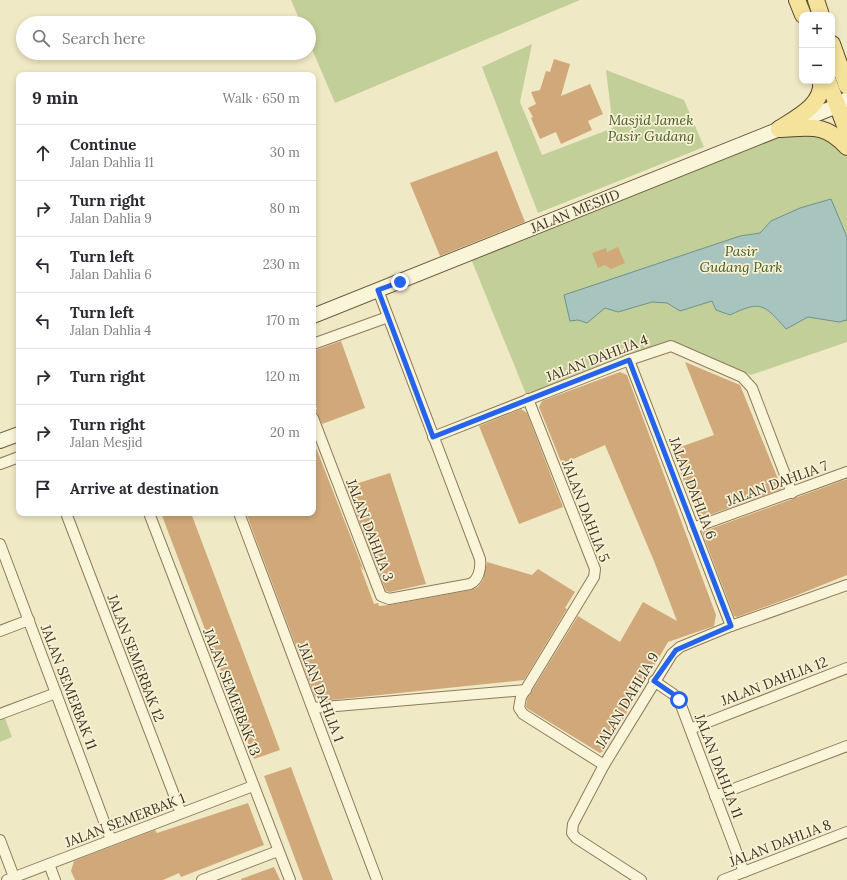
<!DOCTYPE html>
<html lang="en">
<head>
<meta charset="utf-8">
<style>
  :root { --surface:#fff; --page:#f2f2f3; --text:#2b2b33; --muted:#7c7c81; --line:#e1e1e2 }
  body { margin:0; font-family:Lora,serif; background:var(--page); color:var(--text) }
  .controls { position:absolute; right:12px; top:12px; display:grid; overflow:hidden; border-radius:8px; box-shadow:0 2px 6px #0003 }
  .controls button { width:36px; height:36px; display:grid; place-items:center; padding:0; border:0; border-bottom:1px solid var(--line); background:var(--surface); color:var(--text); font:20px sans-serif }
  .stop { position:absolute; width:12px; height:12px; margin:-9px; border:3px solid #2563eb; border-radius:50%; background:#fff }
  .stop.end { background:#2563eb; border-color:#fff; box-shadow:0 1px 4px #0008 }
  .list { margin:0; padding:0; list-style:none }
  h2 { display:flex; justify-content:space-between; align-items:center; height:52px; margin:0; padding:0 16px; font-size:17px }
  h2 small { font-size:13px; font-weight:400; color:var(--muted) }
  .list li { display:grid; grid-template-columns:26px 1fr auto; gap:12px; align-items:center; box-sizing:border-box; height:56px; padding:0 16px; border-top:1px solid var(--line) }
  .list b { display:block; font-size:15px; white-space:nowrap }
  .list p { margin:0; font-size:13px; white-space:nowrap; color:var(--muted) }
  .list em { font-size:13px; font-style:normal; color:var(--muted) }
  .icon { flex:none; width:22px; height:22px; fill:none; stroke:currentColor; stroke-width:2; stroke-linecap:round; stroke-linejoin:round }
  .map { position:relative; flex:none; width:847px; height:880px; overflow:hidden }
  .search { position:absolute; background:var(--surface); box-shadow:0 2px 6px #0003; left:16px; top:16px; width:300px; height:44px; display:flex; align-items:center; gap:10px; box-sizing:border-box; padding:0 14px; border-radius:22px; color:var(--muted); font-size:15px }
  .panel { position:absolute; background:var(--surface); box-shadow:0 2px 6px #0003; left:16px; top:72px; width:300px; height:444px; border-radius:8px }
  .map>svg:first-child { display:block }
  .green { fill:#c2cf98 }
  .water { fill:#a7c4bf; stroke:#6d938e }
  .building { fill:#d0a879 }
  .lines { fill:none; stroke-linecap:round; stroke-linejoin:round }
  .street-casing { stroke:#8d7b5a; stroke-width:12 }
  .secondary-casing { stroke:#6e5c3d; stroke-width:16 }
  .primary-casing { stroke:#5a482e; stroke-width:18 }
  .street { stroke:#faf4d9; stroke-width:10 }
  .secondary { stroke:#faf4d9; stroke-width:14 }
  .primary { stroke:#f5e39c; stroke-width:16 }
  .route { stroke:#2563eb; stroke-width:5 }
  .labels { text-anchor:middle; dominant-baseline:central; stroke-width:3.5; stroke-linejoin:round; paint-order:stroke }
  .park-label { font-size:14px; font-style:italic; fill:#465924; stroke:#f7f1d5 }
  .street-label { font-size:14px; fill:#3c301e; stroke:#f7f1d5 }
</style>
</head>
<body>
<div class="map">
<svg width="847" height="880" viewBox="0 0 847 880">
  <rect width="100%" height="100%" fill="#f0e9c5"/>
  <g class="green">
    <path d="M291,0H580L335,103L309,42V23H301Z"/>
    <path d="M532,44L520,102L542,155L613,128L606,70L684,100L704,147L538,213L482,67Z"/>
    <path d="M818,128L847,147V342L751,375L674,347L528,399L469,254L779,129Z"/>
    <path d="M5,718L12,737L0,742V720Z"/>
  </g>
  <path class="water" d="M831,199L847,237V320L839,322L808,317L786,329C764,304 761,300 730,315L716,310L712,301L680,311L667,303L652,302L618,312L605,308L587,323L578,320L570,321L564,295L740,236L760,233L771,221L800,208Z"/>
  <g class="building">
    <path d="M554,59L570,64L561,96L590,84L603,114L588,121L592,130L561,144L556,132L540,139L531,118L533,117L528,108L536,104L531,92L540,90L546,71L550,72Z"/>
    <path d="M497,151L525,222L440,256L410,183Z"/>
    <path d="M618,247L625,263L611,269L605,265L598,268L592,253L606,248L607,252Z"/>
    <path d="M341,341L365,408L322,424L317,413L313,412V410L317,409L313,399V351Z"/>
    <path d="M685,362L740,385L782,489L698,519L672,450L714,435Z"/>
    <path d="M620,372L627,375L716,615L714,626L668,642L605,750L600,753L528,709L526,707L527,699L578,616L620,642L643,602L677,621L654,561L605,445L562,464L539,407L542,401Z"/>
    <path d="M521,409L527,413L563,507L519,524L479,426Z"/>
    <path d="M313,440L364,571L360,566L374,604L378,603L379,606L390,605L471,590L478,587L483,580L487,562L532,575L538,569L575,592L565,608L567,609L524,680L322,701L315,697L246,513H313Z"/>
    <path d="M390,473L426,584L390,592L386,591L346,487Z"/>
    <path d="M847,479V575L795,596L737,617L734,616L702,532Z"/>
    <path d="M161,513H191L280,750L254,759Z"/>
    <path d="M291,767L322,851L333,880H303L264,776Z"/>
    <path d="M248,803L264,845L181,877L179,873L163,880H75L71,871L74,861L155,830L157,833Z"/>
    <path d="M274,867L280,880H241V879Z"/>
  </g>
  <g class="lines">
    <g class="street-casing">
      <g id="street">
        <path d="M313,344L388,317"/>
        <path d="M629,360L731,626"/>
        <path d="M528,399L595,569L594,577L521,697L519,708L523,714L604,765"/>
        <path d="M313,418L381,596L389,599L470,584C479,580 481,568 480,559L378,290"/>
        <path d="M433,437L629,360L671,346L742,377L752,388L792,493"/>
        <path d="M0,464L19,457"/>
        <path d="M66,513L181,813"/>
        <path d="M149,513L290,880"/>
        <path d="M239,513L377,880"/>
        <path d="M693,528L847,472"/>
        <path d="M0,544L111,840"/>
        <path d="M0,631L29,620"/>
        <path d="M654,681L673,694L679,700L744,872"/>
        <path d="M313,708L526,690"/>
        <path d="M0,714L56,693"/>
        <path d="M690,729L847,668"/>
        <path d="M715,796L847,746"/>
        <path d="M0,840L14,877"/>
        <path d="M49,864L55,880"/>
        <path d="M7,880L253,786"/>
        <path d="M202,880L278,851"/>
        <path d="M641,880L576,838L572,833L573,824L604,765L672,654L680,647L731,626L847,585"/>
        <path d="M723,880L847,832"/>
      </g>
    </g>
    <g class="secondary-casing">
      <g id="secondary">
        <path d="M313,316L837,106L847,99"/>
        <path d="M0,441L19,434"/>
      </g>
    </g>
    <g class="primary-casing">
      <g id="primary">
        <path d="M797,0L803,15"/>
        <path d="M816,0L821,15"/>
        <path d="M832,44L847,86"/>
        <path d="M828,81L847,131"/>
        <path d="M779,129C810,128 824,122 847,147"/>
        <path d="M779,129C796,118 824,105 821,81"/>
      </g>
    </g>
    <use href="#street" class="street"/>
    <use href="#secondary" class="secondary"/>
    <use href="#primary" class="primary"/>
  </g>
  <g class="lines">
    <path class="route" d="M400,282L378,290L433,437L629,360L731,626L676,650L654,681L673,694L679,700"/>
  </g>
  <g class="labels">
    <g class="park-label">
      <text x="651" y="120">Masjid Jamek<tspan x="651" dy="16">Pasir Gudang</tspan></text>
      <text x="741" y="251">Pasir<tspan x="741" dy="16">Gudang Park</tspan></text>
    </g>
    <g class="street-label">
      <text transform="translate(575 211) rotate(-22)">JALAN MESJID</text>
      <text transform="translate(597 358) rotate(-21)">JALAN DAHLIA 4</text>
      <text transform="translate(777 483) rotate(-20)">JALAN DAHLIA 7</text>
      <text transform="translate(693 488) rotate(69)">JALAN DAHLIA 6</text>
      <text transform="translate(586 511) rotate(69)">JALAN DAHLIA 5</text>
      <text transform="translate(370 530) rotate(69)">JALAN DAHLIA 3</text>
      <text transform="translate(136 658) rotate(69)">JALAN SEMERBAK 12</text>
      <text transform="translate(774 681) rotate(-21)">JALAN DAHLIA 12</text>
      <text transform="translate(69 687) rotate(69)">JALAN SEMERBAK 11</text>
      <text transform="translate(232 692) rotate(69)">JALAN SEMERBAK 13</text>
      <text transform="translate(321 692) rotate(69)">JALAN DAHLIA 1</text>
      <text transform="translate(627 700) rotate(-59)">JALAN DAHLIA 9</text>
      <text transform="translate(719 766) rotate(69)">JALAN DAHLIA 11</text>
      <text transform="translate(125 820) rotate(-21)">JALAN SEMERBAK 1</text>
      <text transform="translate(780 843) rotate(-21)">JALAN DAHLIA 8</text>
    </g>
  </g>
</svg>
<div class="controls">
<button>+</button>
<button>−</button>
</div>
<div class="stop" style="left:679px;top:700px"></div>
<div class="stop end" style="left:400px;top:282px"></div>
<div class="search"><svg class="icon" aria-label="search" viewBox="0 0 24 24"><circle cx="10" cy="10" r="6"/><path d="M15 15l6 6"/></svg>Search here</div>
<section class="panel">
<h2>9 min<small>Walk · 650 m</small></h2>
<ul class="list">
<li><svg class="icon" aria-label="ahead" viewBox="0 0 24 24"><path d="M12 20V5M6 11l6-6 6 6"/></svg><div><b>Continue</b><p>Jalan Dahlia 11</p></div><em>30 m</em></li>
<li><svg class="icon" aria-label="right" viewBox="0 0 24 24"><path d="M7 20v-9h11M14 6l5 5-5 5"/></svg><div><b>Turn right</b><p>Jalan Dahlia 9</p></div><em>80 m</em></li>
<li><svg class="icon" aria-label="left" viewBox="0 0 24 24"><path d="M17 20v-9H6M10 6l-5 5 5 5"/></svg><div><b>Turn left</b><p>Jalan Dahlia 6</p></div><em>230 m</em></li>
<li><svg class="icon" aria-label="left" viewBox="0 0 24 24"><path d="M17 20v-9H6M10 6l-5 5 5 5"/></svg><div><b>Turn left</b><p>Jalan Dahlia 4</p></div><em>170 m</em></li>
<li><svg class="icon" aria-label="right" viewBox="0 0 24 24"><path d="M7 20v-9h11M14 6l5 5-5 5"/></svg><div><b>Turn right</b></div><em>120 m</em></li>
<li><svg class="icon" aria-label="right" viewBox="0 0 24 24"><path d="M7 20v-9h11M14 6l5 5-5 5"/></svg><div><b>Turn right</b><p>Jalan Mesjid</p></div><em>20 m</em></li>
<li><svg class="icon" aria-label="arrive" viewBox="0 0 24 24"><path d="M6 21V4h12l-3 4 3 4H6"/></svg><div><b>Arrive at destination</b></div></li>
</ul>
</section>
</div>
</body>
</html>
